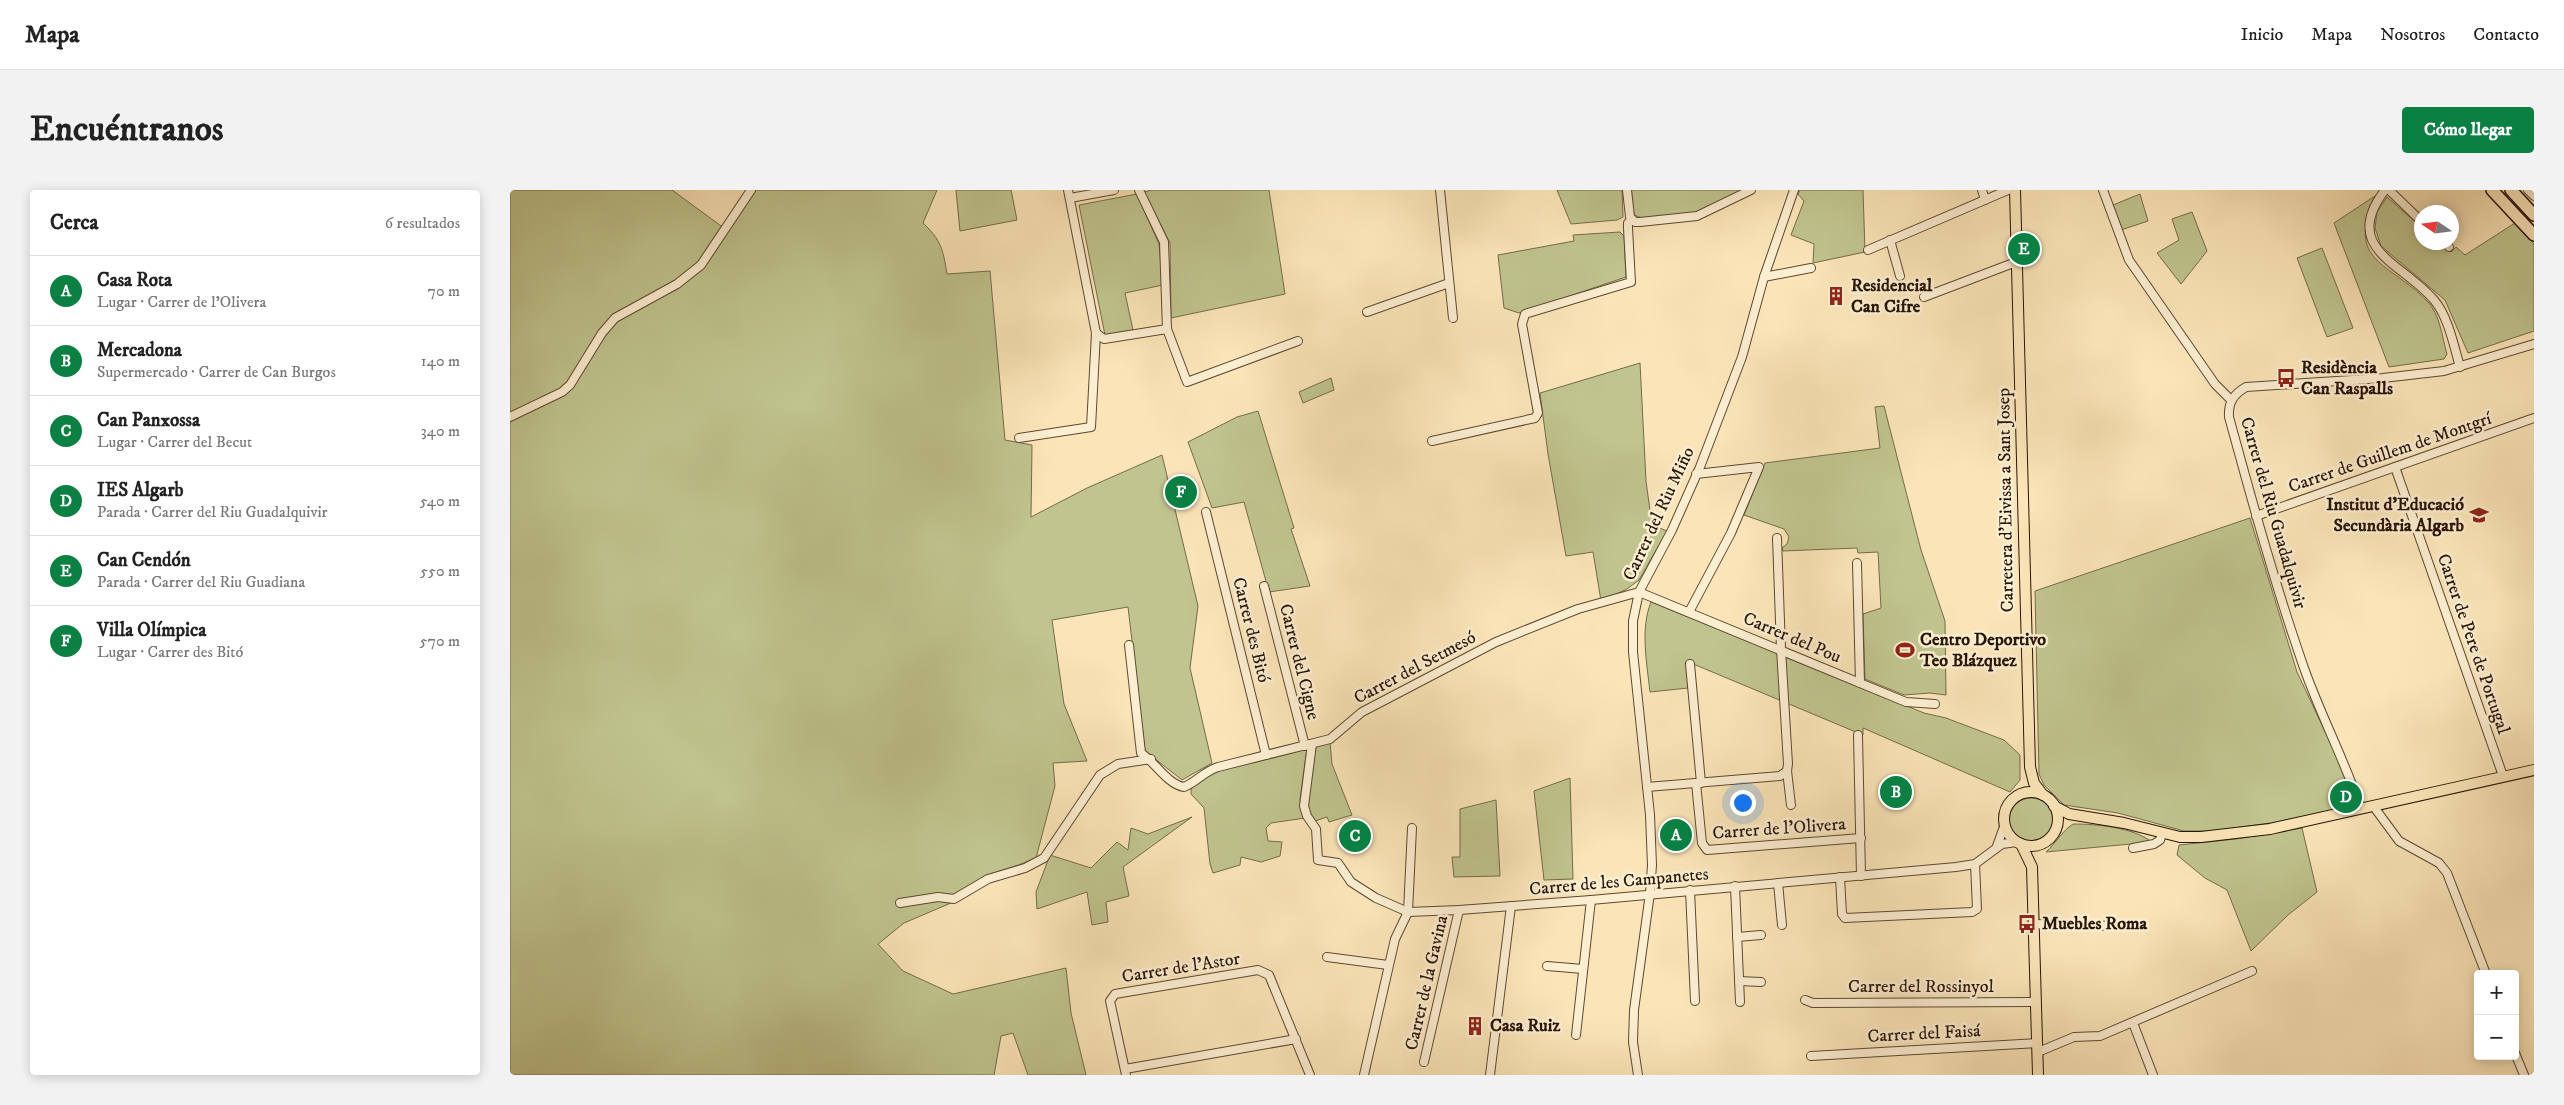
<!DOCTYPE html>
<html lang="es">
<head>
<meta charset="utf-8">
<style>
  :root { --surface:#fff; --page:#f2f2f2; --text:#222; --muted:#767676; --line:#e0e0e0; --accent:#0b8043 }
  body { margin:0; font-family:"IM FELL DW Pica",serif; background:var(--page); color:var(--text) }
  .controls { position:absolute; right:15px; bottom:15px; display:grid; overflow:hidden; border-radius:5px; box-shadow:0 2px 12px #0003 }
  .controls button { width:45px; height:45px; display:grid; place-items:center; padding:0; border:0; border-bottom:1px solid var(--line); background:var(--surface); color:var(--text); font:25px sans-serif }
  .compass { position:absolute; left:1904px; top:15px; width:45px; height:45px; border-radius:50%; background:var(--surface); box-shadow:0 2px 12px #0003; rotate:283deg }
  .you { position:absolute; left:1232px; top:612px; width:18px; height:18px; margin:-12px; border:4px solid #fff; border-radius:50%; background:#1a73e8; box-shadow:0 0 0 8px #1a73e833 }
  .badge { display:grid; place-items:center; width:32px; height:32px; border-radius:50%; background:var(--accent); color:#fff; font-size:16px; font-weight:700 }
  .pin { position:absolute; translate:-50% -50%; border:2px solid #fff; box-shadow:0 1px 5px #0006 }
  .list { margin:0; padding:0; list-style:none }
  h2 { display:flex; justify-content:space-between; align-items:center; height:65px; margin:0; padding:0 20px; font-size:21px }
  h2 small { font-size:16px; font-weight:400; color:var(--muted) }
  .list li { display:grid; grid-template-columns:32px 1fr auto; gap:15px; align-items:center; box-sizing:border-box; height:70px; padding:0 20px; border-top:1px solid var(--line) }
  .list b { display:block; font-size:19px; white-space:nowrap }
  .list p { margin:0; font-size:16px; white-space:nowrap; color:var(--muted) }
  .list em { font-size:16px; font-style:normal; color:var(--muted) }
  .map { position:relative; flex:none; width:2024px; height:885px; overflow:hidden; border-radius:5px }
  header { display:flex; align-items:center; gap:30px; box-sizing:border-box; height:70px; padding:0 25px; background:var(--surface); border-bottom:1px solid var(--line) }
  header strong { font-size:24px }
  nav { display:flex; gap:28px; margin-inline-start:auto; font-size:18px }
  .intro { display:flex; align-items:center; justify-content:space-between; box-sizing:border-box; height:120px; padding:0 30px }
  h1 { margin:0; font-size:35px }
  .button { padding:12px 22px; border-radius:5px; background:var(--accent); color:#fff; font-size:18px; font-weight:700 }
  main { display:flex; gap:30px; padding:0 30px }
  aside { flex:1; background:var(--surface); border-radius:5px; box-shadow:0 2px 12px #0003 }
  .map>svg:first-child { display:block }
  .green { fill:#c0c48e; stroke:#746c48 }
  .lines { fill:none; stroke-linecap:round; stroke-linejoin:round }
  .minor-casing { stroke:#5c4830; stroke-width:10 }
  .major-casing { stroke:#271403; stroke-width:12 }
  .highway-casing { stroke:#271403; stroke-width:14 }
  .minor { stroke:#fceed1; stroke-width:8 }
  .major { stroke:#fbe5b8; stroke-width:10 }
  .highway { stroke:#fbe5b8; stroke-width:11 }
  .labels { text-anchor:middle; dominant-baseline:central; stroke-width:5; stroke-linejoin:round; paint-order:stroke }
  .poi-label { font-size:18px; font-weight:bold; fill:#271403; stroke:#fceed1; text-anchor:start }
  .street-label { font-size:18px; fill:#271403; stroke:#fceed1 }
</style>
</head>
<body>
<header>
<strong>Mapa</strong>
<nav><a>Inicio</a><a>Mapa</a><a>Nosotros</a><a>Contacto</a></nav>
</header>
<div class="intro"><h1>Encuéntranos</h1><a class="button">Cómo llegar</a></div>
<main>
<aside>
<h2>Cerca<small>6 resultados</small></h2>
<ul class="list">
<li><span class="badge">A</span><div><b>Casa Rota</b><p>Lugar · Carrer de l'Olivera</p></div><em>70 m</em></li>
<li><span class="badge">B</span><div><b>Mercadona</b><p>Supermercado · Carrer de Can Burgos</p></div><em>140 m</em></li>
<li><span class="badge">C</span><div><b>Can Panxossa</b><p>Lugar · Carrer del Becut</p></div><em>340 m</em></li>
<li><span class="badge">D</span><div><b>IES Algarb</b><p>Parada · Carrer del Riu Guadalquivir</p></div><em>540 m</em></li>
<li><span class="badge">E</span><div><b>Can Cendón</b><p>Parada · Carrer del Riu Guadiana</p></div><em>550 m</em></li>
<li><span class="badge">F</span><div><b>Villa Olímpica</b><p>Lugar · Carrer des Bitó</p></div><em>570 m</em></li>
</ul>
</aside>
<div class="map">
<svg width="2024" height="885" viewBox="0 0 2024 885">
  <rect width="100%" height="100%" fill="#fbe5b8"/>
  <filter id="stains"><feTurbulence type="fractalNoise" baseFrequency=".004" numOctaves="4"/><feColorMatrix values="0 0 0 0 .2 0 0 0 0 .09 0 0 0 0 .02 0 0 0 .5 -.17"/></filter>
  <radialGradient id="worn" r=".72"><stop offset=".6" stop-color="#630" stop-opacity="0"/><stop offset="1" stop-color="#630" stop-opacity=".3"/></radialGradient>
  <g class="green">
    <path d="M0,0H162L218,41L246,0H427L413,33C431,50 433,59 437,84L480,81L495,250L522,255L521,327L577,298L652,265L688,416L680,478L702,573L672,590L635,561L618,417L542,430L554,514L577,571L543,573L545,596L526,668L473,689L455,707L394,733L368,754L393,781L443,804L556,778L561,823L576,885H518L503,843L491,846L484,885H0Z"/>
    <path d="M446,0H501L507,30L450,41Z"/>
    <path d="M642,0H759L775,104L661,128L660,53L634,2Z"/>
    <path d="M1047,0H1112L1113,27L1107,30L1061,34Z"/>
    <path d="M1121,0H1232L1186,23L1132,28L1124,25Z"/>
    <path d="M1290,0H1353L1355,62L1303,73L1304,54L1281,45L1294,11L1288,4Z"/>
    <path d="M627,4L649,54L653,95L615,103L623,140L595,145L569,15Z"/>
    <path d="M1630,4L1638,31L1608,41L1598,17Z"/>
    <path d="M1865,6C1835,73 1880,72 1917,111C1930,124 1932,147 1937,164L1934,169L1879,177L1824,33Z"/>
    <path d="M1877,7L1911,37V52L1930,53L1941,62L1946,57L1955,65L2005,33L2024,54V141L1958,163L1935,110L1871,56L1865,38L1867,22Z"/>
    <path d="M1682,22L1697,61L1671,94L1647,63L1669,50L1662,29Z"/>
    <path d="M1110,42L1114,46L1116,87L1009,123L994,118L988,65L1064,51L1063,45Z"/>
    <path d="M1812,58L1843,138L1817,147L1787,68Z"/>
    <path d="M1130,173L1136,291L1142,335L1157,341L1129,390L1117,399L1091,411L1083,362L1056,366L1038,264L1030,203Z"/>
    <path d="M821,188L824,200L793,213L789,202Z"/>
    <path d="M1374,216L1411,360L1435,431L1436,505L1420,503L1394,505L1355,489L1353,424L1371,418L1368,362L1348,363L1347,358L1273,361L1272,358L1277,354L1279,347L1274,339L1234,325L1255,273L1370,258L1365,217Z"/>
    <path d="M748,221L784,338L781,339L800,396L759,402L734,312L702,318L678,252L727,227Z"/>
    <path d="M1740,328L1787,482L1828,569L1837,595L1838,603L1834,614L1823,621L1760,633L1703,641H1674L1608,623L1554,615L1534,595L1529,584L1525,401Z"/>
    <path d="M1141,412L1414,523L1436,528L1494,550L1510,565V590L1500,602L1353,538V545L1176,471L1178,498L1140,502C1137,474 1130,439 1141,412Z"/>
    <path d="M820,552L822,574L842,625L819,632L817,627L805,631C790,612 799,576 807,555Z"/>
    <path d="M797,558L790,610L795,628L761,633L756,638L758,651L772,652L770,666L751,672L731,667L730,675L703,683L700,674L694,618L681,604V599L698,583Z"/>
    <path d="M1060,588L1063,689L1034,690L1024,601Z"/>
    <circle cx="1521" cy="630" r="22"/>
    <path d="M986,610L990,686L944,687L942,667H950V619Z"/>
    <path d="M682,627L613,677L619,706L596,712L598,732L582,735L577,702L527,719L526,702L540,665L581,678L607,652L618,660L621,638L638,644Z"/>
    <path d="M1563,634C1587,634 1622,637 1642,652L1536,662C1546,653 1552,641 1563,634Z"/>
    <path d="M1792,638L1807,702L1778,725L1741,761L1717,700L1695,688L1667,665L1669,655L1726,649Z"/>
  </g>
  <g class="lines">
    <g class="minor-casing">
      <g id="minor">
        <path d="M629,0L654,52L657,139L677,192L788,151"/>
        <path d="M930,0L943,128"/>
        <path d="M1117,0L1120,27L1125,32H1130L1187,26L1241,0"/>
        <path d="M1472,0L1475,10"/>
        <path d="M1593,0L1619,70L1705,194L1721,210"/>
        <path d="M1875,0C1830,59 1893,73 1924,110C1938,126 1944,156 1950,177"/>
        <path d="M1879,0L1911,31"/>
        <path d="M2018,0L2024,6"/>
        <path d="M560,8L604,0"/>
        <path d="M1380,50L1390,86"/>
        <path d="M1935,52L1939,57"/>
        <path d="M1358,60L1498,0"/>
        <path d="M1254,87L1301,78"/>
        <path d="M1414,107L1506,72"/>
        <path d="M857,122L939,93"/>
        <path d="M586,143L594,149L657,139"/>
        <path d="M0,227L52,202L60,195L92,143L105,128L167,94L191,75L241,0"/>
        <path d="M509,248L581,237L586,143L558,0"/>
        <path d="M922,251L1025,228L1028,223L1012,134L1015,124L1121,92L1118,38V33L1122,30"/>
        <path d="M1885,277L1993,586"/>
        <path d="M696,322L756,565"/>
        <path d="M1746,326L2024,228"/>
        <path d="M1267,348L1271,459L1278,574L1277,581L1281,615"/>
        <path d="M1347,373L1350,493"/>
        <path d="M754,396L795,556"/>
        <path d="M1179,422L1221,343L1249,277L1186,284"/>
        <path d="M619,455L631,563C645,572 657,594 674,597C688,591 693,582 708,577L820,549L852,522L986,452L1068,419L1129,402L1396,512L1425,514"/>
        <path d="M1180,474L1191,593"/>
        <path d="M1348,545L1351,686"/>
        <path d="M802,554L794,616L797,626L806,639L808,670L828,673L841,692L866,708L898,722L949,720L1081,710L1446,677L1465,674L1492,654L1507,652"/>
        <path d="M1186,593L1192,653L1197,660L1351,648"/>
        <path d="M1137,597L1270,586L1277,581"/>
        <path d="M1864,617L1889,651L1929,673L1937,683L1976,784"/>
        <path d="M1851,619C1835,571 1811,526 1794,478C1765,395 1742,311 1719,227C1718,212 1724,204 1736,197L1873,188L1934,181L2024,154"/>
        <path d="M1487,656L1495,634"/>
        <path d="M1623,658L1644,654L1650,650L1652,644"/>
        <path d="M1330,687L1332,724L1335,728L1462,722L1467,719L1465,674"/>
        <path d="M1268,693L1272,735"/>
        <path d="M1225,696L1230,812"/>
        <path d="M1180,700L1185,811"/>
        <path d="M390,713L428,707L444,709L478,689L515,678L534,668L590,585L608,574L641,569"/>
        <path d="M1524,734L1605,736"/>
        <path d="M1227,747L1251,745"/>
        <path d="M817,767L878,775"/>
        <path d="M1037,776L1073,779"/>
        <path d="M1229,791L1251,792"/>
        <path d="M1295,810L1303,813L1526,812"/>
        <path d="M1623,833L1643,885"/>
        <path d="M1066,845L1081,710"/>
        <path d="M1528,862L1564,847L1590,846L1742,781"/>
        <path d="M2005,863L2014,885"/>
        <path d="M1301,866L1528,853"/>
        <path d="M914,872L949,720"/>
        <path d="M615,879L786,849"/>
        <path d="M616,885L600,811L605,804L748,780L759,785L800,885"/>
        <path d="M854,885L885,749L898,722L902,638"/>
        <path d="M980,885L1001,716"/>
        <path d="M1128,885L1123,852L1124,820L1140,703L1142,675L1140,625L1123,462V431L1129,402L1162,340L1190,277L1232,167L1254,87L1284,0"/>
      </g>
    </g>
    <g class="major-casing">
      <g id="major">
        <path d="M1505,0L1520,577L1524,593L1533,605"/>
        <circle cx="1521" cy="629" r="27"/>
        <path d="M1544,616L1559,624L1614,633L1670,647H1691L1760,639L2024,580"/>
        <path d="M1511,654L1522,677L1528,885"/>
      </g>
    </g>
    <g class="highway-casing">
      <g id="highway">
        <path d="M1982,0L2024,45"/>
        <path d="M2001,0L2024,25"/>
      </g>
    </g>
    <use href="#minor" class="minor"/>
    <use href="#major" class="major"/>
    <use href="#highway" class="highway"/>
  </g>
  <defs>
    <g id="building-bare" transform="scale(1.5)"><path d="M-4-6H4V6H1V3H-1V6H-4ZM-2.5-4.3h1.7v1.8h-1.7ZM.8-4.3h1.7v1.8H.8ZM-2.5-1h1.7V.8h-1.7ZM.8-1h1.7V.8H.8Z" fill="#8f2418" stroke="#fceed1" stroke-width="2.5" paint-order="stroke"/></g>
    <g id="bus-bare" transform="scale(1.5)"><path d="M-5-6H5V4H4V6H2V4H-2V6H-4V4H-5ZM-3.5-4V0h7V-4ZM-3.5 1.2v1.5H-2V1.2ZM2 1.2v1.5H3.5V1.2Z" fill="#8f2418" stroke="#fceed1" stroke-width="2.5" paint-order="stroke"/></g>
    <g id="school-bare" transform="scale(1.5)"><path d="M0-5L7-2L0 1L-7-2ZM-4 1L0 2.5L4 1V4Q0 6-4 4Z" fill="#8f2418" stroke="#fceed1" stroke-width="2.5" paint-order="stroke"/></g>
    <g id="stadium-bare" transform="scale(1.5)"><path d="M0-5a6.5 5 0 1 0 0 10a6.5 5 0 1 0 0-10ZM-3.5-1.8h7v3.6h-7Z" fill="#8f2418" stroke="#fceed1" stroke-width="2.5" paint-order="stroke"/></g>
  </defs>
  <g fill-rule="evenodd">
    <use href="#building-bare" x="1326" y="106"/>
    <use href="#bus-bare" x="1776" y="188"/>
    <use href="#school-bare" x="1969" y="325"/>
    <use href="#stadium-bare" x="1395" y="460"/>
    <use href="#bus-bare" x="1517" y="734"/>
    <use href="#building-bare" x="965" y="836"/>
  </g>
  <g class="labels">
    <g class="poi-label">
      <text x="1341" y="96">Residencial<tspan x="1341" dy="21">Can Cifre</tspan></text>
      <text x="1791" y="178">Residència<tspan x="1791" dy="21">Can Raspalls</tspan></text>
      <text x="1954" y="315" text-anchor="end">Institut d'Educació<tspan x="1954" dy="21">Secundària Algarb</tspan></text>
      <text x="1410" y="450">Centro Deportivo<tspan x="1410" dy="21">Teo Blázquez</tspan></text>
      <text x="1532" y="734">Muebles Roma</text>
      <text x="980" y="836">Casa Ruiz</text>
    </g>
    <g class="street-label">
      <text transform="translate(1880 263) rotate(-19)">Carrer de Guillem de Montgrí</text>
      <text transform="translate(1496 310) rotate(-91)">Carretera d'Eivissa a Sant Josep</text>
      <text transform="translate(1763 323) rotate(74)">Carrer del Riu Guadalquivir</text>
      <text transform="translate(1149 324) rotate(-65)">Carrer del Riu Miño</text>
      <text transform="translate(741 440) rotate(76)">Carrer des Bitó</text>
      <text transform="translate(1282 448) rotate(23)">Carrer del Pou</text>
      <text transform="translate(1963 454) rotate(71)">Carrer de Pere de Portugal</text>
      <text transform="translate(789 472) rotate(76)">Carrer del Cigne</text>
      <text transform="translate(905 478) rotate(-28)">Carrer del Setmesó</text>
      <text transform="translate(1269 639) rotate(-4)">Carrer de l'Olivera</text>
      <text transform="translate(1109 692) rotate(-5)">Carrer de les Campanetes</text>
      <text transform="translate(671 778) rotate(-9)">Carrer de l'Astor</text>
      <text transform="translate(917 793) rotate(-77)">Carrer de la Gavina</text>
      <text x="1411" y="797">Carrer del Rossinyol</text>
      <text transform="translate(1414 844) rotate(-3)">Carrer del Faisá</text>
    </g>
  </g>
  <rect width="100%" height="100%" filter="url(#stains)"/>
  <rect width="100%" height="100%" fill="url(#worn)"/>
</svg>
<div class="controls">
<button>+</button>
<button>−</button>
</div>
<svg class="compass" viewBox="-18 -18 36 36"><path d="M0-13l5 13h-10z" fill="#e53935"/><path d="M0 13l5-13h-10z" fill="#767676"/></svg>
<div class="you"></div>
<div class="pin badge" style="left:1166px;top:645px">A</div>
<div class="pin badge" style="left:1386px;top:602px">B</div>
<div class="pin badge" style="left:845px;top:646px">C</div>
<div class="pin badge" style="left:1836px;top:607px">D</div>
<div class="pin badge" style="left:1514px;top:59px">E</div>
<div class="pin badge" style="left:671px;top:302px">F</div>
</div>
</main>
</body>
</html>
